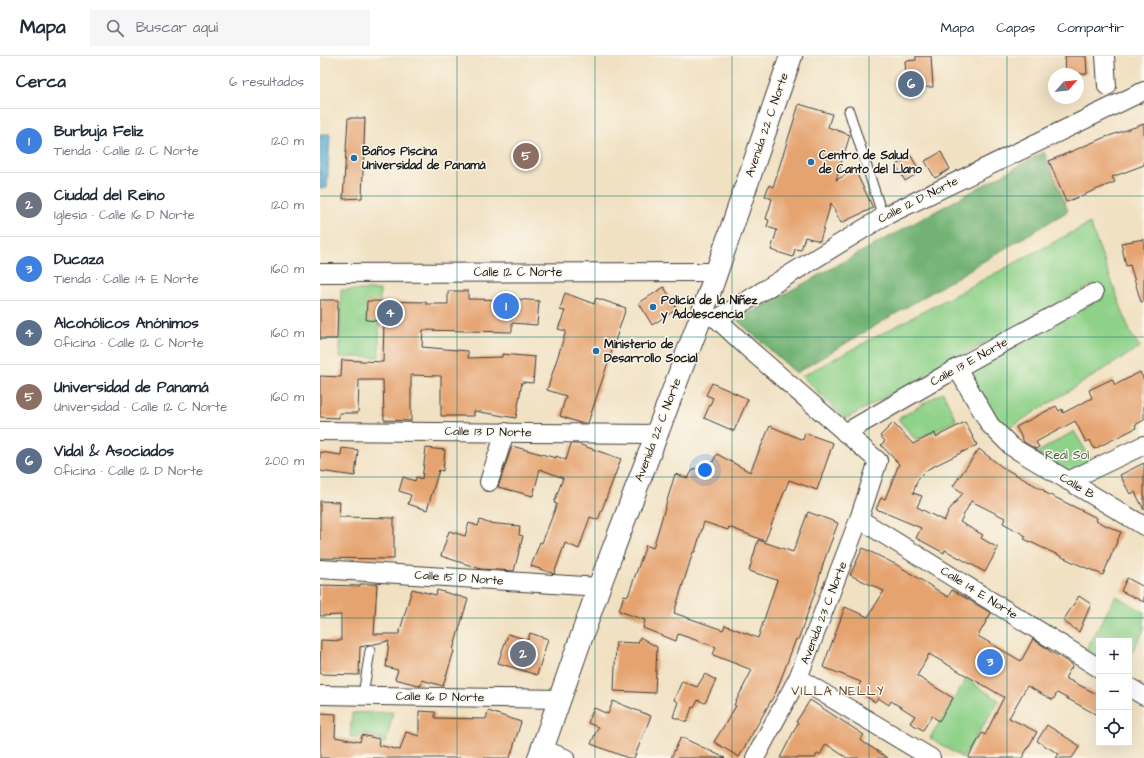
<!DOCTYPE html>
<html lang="es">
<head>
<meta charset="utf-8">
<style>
  :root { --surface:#fff; --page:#f6f6f7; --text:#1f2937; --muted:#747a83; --line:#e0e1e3; --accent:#db2777 }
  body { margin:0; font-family:"Architects Daughter",sans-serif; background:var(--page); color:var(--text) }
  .controls { position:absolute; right:12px; bottom:12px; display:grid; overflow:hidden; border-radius:0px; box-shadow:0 4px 16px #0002 }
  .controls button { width:36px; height:36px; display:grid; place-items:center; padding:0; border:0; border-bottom:1px solid var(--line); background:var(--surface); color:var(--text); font:20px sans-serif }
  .compass { position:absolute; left:728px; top:12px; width:36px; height:36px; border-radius:50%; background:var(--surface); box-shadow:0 4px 16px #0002; rotate:63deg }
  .you { position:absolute; left:385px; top:414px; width:14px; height:14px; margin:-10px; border:3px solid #fff; border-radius:50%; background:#1a73e8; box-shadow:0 0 0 6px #1a73e833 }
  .badge { display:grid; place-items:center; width:26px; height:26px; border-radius:50%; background:var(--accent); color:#fff; font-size:13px; font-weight:700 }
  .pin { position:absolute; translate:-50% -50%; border:2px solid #fff; box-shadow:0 1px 4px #0006 }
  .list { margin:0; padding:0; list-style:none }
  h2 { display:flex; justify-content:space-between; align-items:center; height:52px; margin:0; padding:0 16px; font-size:17px }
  h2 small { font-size:13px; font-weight:400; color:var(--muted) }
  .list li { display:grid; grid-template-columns:26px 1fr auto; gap:12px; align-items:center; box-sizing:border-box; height:64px; padding:0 16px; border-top:1px solid var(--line) }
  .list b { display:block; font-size:15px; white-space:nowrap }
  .list p { margin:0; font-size:13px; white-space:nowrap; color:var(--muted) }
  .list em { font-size:13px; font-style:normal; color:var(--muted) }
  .icon { flex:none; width:22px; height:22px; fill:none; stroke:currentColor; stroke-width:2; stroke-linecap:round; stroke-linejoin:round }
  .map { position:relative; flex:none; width:824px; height:702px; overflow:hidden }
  header { display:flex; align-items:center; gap:24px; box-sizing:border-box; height:56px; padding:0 20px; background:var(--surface); border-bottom:1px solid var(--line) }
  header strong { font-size:19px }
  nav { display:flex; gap:22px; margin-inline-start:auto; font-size:14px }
  .search { width:280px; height:36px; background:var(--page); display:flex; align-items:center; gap:10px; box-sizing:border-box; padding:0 14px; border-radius:0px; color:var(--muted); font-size:15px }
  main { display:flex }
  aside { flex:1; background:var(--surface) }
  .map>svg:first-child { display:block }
  .green { fill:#8ed189; stroke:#557652 }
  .forest { fill:#72b375; stroke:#476848 }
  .water { fill:#58afd5; stroke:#3a6678 }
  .building { fill:#e5a36f }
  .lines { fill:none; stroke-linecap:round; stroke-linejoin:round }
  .service-casing { stroke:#3c3a35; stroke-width:11 }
  .minor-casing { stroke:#3c3a35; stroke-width:20 }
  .tertiary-casing { stroke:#3c3a35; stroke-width:24 }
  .service { stroke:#fff; stroke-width:9 }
  .minor { stroke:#fff; stroke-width:18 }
  .tertiary { stroke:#fff; stroke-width:22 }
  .grid { fill:none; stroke:#0f766e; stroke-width:1; stroke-opacity:0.55 }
  .poi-dot { fill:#1f6fb2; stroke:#fbf7ec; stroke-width:1.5 }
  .labels { text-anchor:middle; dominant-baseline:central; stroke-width:3; stroke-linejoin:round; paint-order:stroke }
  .street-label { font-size:12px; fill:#1c1c1c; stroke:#fbf7ec }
  .poi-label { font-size:12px; font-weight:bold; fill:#1c1c1c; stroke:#fbf7ec; text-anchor:start }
  .park-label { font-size:12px; fill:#445b42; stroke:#fbf7ec }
  .neighbourhood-label { font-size:13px; letter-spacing:1px; fill:#624b39; stroke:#fbf7ec }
</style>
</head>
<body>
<header>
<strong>Mapa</strong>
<div class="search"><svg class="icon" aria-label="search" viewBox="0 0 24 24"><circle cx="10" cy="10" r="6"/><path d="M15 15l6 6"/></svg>Buscar aquí</div>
<nav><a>Mapa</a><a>Capas</a><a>Compartir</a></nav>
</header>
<main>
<aside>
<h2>Cerca<small>6 resultados</small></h2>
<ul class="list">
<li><span class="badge" style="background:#3f7fe0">1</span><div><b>Burbuja Feliz</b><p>Tienda · Calle 12 C Norte</p></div><em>120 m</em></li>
<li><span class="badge" style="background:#6b7280">2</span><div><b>Ciudad del Reino</b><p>Iglesia · Calle 16 D Norte</p></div><em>120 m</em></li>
<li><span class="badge" style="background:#3f7fe0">3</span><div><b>Ducaza</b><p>Tienda · Calle 14 E Norte</p></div><em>160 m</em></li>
<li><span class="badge" style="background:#5c6f8a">4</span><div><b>Alcohólicos Anónimos</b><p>Oficina · Calle 12 C Norte</p></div><em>160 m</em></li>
<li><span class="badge" style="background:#8d6e63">5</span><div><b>Universidad de Panamá</b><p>Universidad · Calle 12 C Norte</p></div><em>160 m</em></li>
<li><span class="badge" style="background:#5c6f8a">6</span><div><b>Vidal &amp; Asociados</b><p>Oficina · Calle 12 D Norte</p></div><em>200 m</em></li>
</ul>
</aside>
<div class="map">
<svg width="824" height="702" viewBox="0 0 824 702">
  <rect width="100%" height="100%" fill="#fbf7ec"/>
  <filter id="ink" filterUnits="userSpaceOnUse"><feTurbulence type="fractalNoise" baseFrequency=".025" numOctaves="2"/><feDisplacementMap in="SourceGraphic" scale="8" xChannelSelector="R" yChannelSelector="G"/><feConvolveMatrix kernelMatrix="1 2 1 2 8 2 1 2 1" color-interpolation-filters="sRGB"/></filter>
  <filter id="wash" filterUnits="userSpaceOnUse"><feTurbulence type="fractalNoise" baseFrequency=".012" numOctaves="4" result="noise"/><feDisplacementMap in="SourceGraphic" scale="16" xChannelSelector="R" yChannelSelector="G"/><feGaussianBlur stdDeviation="0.9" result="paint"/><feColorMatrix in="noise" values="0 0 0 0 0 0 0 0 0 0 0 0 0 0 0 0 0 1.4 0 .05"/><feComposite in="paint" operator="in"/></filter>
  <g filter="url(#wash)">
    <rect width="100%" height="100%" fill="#f1e1c3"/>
    <g class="green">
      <path d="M770,167L811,278L820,291L684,375L647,317L783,241L774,228L525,363L482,320Z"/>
      <path d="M21,234H60L59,301H20Z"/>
      <path d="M623,336L636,364L596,384L578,363Z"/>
      <path d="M754,375L772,405L745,420L713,399Z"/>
      <path d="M796,540L824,556V574L809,601V585H779V601L766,594Z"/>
      <path d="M646,623L679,644L643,702L610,682Z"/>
      <path d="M73,656L66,687L60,686L61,682L41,677L38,683L30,680L32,657Z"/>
    </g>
    <path class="forest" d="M724,96L748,155L476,317L417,264Z"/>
    <path class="water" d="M0,78H10L7,132H0Z"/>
    <g id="blocks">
      <g class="building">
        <path d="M596,0H611L613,31L587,32L585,5L596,4Z"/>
        <path d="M745,0H766L767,18H746Z"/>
        <path d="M479,48L512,58L508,71L530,79L516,124L535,114L553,152L521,167L511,147L500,185L485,181L481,194L475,193L473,201L451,194L457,174L447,171L449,164L446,163L452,143L445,140L449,129L453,131Z"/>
        <path d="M28,62H45L42,142L23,143Z"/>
        <path d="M824,68V109L792,121L795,126L746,146L729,105L783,82Z"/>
        <path d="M621,96L630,113L615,122L605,105Z"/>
        <path d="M591,100L600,116L585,125L576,109Z"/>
        <path d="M824,183V245L821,246L810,209L806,210L801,187Z"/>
        <path d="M344,231L357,253L332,269L319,247Z"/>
        <path d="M128,235H148V243L197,244V243L219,245L217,269L192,267V276L103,274L102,291L148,295V302L182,301V298L215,301L213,327L202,326L196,362L154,355V360H121V320L91,319V365L64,364L63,324H39L38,357H19V362L0,361V320L21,321L22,304L63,306L64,265L46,264L47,245L106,246V248H128Z"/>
        <path d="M245,237L274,248L276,242L306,252L268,367H260L240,360L246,340L227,334L246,275L238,273L245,255L240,254Z"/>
        <path d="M0,244H18L17,283H0Z"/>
        <path d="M820,316L824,324V364L815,369L816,372L774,393L770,384L766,386L755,365L716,386L719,391L716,393L704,386L696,371L736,350L739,355L742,353L743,357L772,342L769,334L792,323L795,329Z"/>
        <path d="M392,327L428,343L414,375L384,362L393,342L386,339Z"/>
        <path d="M645,366L657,389L608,413L598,423L593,437L602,440L597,451L624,465L630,453L643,437L633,430L659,393L682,411L725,435L724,436L777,462L776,465L801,476L783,519L755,507L704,483L706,480L683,467L685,462L651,445L640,466L663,479L661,482L678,492L665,516L625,494L624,497L596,482L601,472L556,453L561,442L565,443L579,408L561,389L565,385L560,380L573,367L593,388L615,377L616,381Z"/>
        <path d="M450,370L483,384L485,377L513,387L497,434L469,424L445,485L409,471L408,474L384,466L375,496H373L354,557L403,574L405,569L438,582L457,524L429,515L438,484L473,496L488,456L518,467L504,505L495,536L478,584L476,583L456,636L419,701L394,686L416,650L414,649L432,614L393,599L396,591L358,578L356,585L323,572L325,564L299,555L304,539L308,540L326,489L333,492L355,418L368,422L374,412L386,418L397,398L430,416Z"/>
        <path d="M251,388H258L301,403L278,464L270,461L259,493L245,487L234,518L232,517L211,510L220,486L222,487L237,448L234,447L243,422L220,413L213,440L178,431L192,390L236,402V400L246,404Z"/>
        <path d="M22,392L38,394L35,420L0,415V396L21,399Z"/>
        <path d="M106,392L125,394L123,415L119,414L107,454L88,448L91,439L79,435L83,421L95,425L96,421L102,423Z"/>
        <path d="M824,407V454L815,436L810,438L800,419Z"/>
        <path d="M0,445L20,446L19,461L74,462V503L0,502Z"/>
        <path d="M160,464L168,467L200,470L199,479L203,480L194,515L161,513L121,500L129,475L145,480L149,467L158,470Z"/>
        <path d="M543,492L579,510L628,541L632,534L671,557L658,580L701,605L713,583L728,593V594L753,609L745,622L779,639V660L737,637L733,644L707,630L689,662L717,676L702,702H648L662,677L665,679L684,641L609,598L597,620L633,642L619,665L612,660L603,674L590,667L595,660L571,645L569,649L558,642L555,646L536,634L541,626L503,611L525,551L548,561L564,535L530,519Z"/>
        <path d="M807,522L824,531V546L801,535Z"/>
        <path d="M40,528H57L54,578H79L92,533L116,539L117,534L148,543L133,594L134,595L123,630L102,624L101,630L75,623L78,614L66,611L69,585L40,591L39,619L0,618L1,584L21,585V559L0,560V529L40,530Z"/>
        <path d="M759,540L771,548L759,576L743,565Z"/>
        <path d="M210,577L228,583L217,619L178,607L188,578L208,584Z"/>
        <path d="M320,581L337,591L335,637L294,635L296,586L318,587Z"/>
        <path d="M385,618L396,624L385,647L378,644L374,652L372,651L367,666L353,661L358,646L354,644L362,625L377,631Z"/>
        <path d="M490,644L544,679L540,684L568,702H527L506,688L500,699L497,698L495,702H460L478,667L476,666Z"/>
        <path d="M293,645L331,660L314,702H308L271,688L278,671L268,667L274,652L288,658Z"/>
        <path d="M99,655L115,656V662L166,663L168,655L201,666L190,702H0V657L16,658L15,681L40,686L42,679L59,683L58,689L80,694L86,676L99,680Z"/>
        <path d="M727,669L760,690L752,702H736L739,698L717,685Z"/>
        <path d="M361,681L405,702H351Z"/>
      </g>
    </g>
  </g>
  <g filter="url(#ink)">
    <use href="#blocks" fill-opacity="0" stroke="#3c3a35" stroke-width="1"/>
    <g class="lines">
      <g class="service-casing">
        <g id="service">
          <path d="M529,55L563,161"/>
          <path d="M43,639L50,595"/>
        </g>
      </g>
      <g class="minor-casing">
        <g id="minor">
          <path d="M785,0L787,30"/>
          <path d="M0,217L396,216"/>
          <path d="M382,258L397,263L429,293L558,405L539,463L478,622L435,702"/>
          <path d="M397,263L563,161L824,35"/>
          <path d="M637,312L670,369L692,391L824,470"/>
          <path d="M0,375L337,378"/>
          <path d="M525,377L625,319L774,237"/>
          <path d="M748,425L824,389"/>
          <path d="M169,426L185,376"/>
          <path d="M539,463L779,612"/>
          <path d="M0,513L279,531"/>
          <path d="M478,622L611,702"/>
          <path d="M809,631L824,640"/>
          <path d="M0,639L240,643"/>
          <path d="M222,693L245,702"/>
        </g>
      </g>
      <g class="tertiary-casing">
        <path id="tertiary" d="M219,702L279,531L382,258L471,0"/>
      </g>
      <use href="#service" class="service"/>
      <use href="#minor" class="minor"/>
      <use href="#tertiary" class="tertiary"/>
    </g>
  </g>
  <path class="grid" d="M137,0V702M275,0V702M412,0V702M549,0V702M687,0V702M0,140H824M0,281H824M0,421H824M0,562H824"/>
  <g class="poi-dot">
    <circle cx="34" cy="102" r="4"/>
    <circle cx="491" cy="106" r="4"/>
    <circle cx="333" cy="251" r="4"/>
    <circle cx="276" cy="295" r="4"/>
  </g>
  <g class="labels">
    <g class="street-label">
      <text transform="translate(447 69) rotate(-71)">Avenida 22 C Norte</text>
      <text transform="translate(598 144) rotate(-27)">Calle 12 D Norte</text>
      <text x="198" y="216">Calle 12 C Norte</text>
      <text transform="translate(649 306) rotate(-29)">Calle 13 E Norte</text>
      <text transform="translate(338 374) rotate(-69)">Avenida 22 C Norte</text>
      <text transform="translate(168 376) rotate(1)">Calle 13 D Norte</text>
      <text transform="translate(757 430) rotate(31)">Calle B</text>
      <text transform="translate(139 522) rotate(4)">Calle 15 D Norte</text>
      <text transform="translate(659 537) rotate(32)">Calle 14 E Norte</text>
      <text transform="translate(504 557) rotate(-69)">Avenida 23 C Norte</text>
      <text transform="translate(120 641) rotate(1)">Calle 16 D Norte</text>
    </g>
    <g class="poi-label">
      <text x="42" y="95">Baños Piscina<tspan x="42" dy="14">Universidad de Panamá</tspan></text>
      <text x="499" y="99">Centro de Salud<tspan x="499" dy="14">de Canto del Llano</tspan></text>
      <text x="341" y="244">Policía de la Niñez<tspan x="341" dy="14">y Adolescencia</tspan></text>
      <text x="284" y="288">Ministerio de<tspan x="284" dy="14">Desarrollo Social</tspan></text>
    </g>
    <g class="park-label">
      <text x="747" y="399">Real Sol</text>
    </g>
    <g class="neighbourhood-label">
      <text x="518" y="635">VILLA NELLY</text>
    </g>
  </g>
</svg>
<div class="controls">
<button>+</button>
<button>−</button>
<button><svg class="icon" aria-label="locate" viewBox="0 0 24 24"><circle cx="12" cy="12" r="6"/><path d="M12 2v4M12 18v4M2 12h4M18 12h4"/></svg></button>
</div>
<svg class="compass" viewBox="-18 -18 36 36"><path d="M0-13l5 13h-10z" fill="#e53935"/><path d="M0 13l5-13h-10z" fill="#747a83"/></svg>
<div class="you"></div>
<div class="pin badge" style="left:186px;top:250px;background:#3f7fe0">1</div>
<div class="pin badge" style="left:203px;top:598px;background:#6b7280">2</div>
<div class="pin badge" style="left:670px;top:606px;background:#3f7fe0">3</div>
<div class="pin badge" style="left:70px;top:257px;background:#5c6f8a">4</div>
<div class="pin badge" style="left:206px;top:100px;background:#8d6e63">5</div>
<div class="pin badge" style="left:591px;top:28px;background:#5c6f8a">6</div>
</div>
</main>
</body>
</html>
